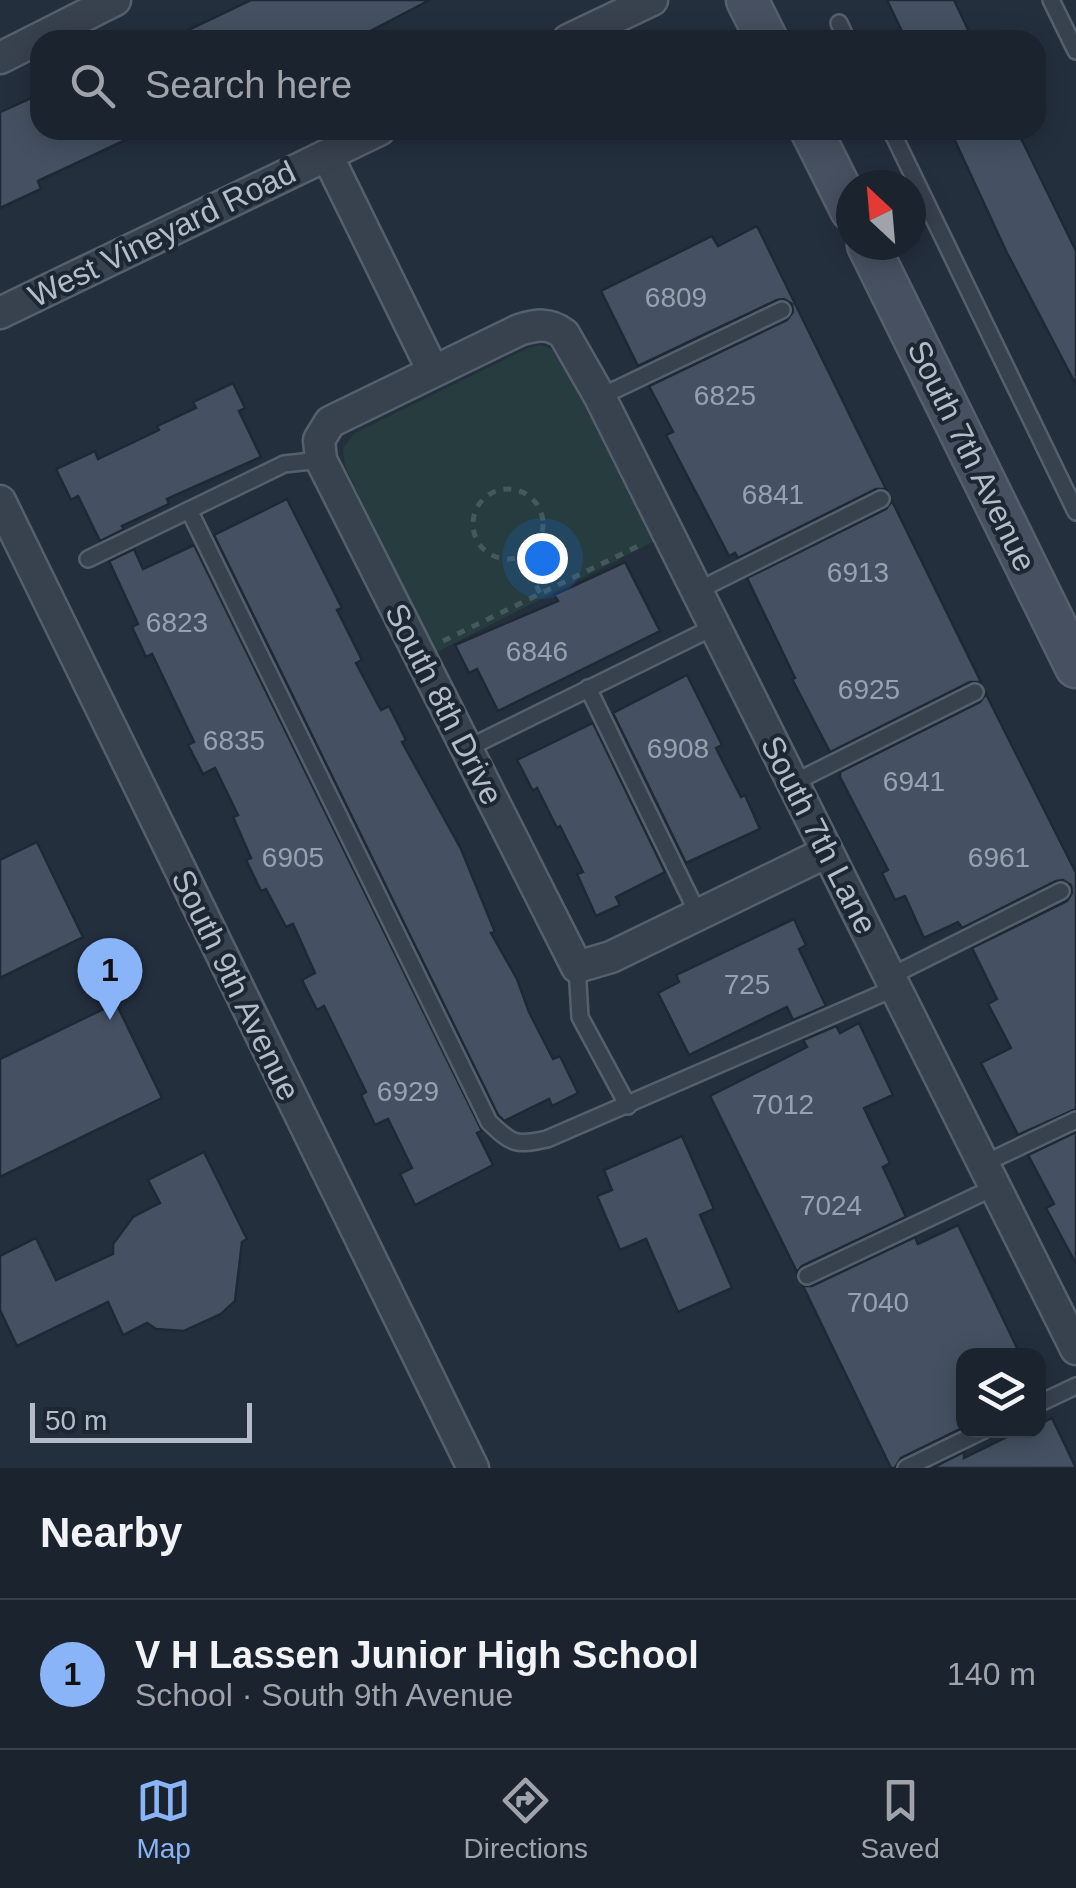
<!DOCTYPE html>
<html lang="en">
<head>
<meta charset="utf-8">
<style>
  :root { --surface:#1b232e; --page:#282f3a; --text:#f1f3f6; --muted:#a0a4aa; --line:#39404a; --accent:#8ab4f8 }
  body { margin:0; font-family:Helvetica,sans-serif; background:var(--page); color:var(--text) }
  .controls { position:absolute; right:30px; bottom:30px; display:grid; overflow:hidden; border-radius:20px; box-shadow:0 5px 25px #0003 }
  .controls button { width:90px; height:90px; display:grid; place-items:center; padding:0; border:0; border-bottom:2px solid var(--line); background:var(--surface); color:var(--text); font:50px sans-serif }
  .compass { position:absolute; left:836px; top:170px; width:90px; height:90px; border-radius:50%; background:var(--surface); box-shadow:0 5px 25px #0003; rotate:334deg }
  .scale { position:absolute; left:30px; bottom:25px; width:222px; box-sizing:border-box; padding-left:10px; border:5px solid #b4bcc9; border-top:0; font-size:28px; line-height:35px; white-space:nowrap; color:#b4bcc9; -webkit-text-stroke:8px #1d2633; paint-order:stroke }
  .you { position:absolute; left:542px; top:558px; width:35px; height:35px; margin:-25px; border:8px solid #fff; border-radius:50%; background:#1a73e8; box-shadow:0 0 0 15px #1a73e833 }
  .badge { display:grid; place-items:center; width:65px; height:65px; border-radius:50%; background:var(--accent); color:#111; font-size:32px; font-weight:700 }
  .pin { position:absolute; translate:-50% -82px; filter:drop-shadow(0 2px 5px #0008) }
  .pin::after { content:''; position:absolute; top:52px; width:35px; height:30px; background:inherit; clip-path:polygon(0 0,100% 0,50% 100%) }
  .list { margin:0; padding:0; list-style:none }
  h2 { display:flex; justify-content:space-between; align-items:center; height:130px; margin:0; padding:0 40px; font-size:42px }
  h2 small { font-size:32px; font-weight:400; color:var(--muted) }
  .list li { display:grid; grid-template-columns:65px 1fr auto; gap:30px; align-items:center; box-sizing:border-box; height:150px; padding:0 40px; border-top:2px solid var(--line) }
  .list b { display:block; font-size:38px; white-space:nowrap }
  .list p { margin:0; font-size:32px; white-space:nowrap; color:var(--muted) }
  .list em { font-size:32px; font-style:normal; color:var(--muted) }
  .icon { flex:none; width:55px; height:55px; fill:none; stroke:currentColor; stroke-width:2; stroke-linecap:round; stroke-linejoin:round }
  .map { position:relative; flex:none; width:1076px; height:1468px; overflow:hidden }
  .search { position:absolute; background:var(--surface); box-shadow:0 5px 25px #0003; left:30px; right:30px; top:30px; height:110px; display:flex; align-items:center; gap:25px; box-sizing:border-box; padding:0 35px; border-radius:30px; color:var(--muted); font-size:38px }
  .sheet { height:280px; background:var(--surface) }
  nav { display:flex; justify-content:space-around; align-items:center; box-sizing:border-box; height:140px; border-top:2px solid var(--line); background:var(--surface); font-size:28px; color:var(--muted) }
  nav a { display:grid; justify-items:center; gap:5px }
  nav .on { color:var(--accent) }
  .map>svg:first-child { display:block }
  .green { fill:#263c3f }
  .building { fill:#455162; stroke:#1f2835; stroke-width:2.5 }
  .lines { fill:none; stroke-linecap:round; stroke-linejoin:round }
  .service-casing { stroke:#565f6c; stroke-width:20 }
  .minor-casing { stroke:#565f6c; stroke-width:35 }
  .secondary-casing { stroke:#565f6c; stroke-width:45 }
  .path { stroke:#44595c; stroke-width:5; stroke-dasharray:8 8; stroke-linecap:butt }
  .service { stroke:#38414e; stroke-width:15 }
  .minor { stroke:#38414e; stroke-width:30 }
  .secondary { stroke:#465061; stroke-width:40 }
  .labels { text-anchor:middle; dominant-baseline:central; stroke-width:8; stroke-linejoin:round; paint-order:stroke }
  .number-label { font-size:28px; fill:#98a1af }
  .street-label { font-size:32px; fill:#b4bcc9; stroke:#1d2633 }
</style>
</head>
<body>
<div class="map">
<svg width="1076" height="1468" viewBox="0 0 1076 1468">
  <rect width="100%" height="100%" fill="#242f3e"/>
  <path class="green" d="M541,345L558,352L574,376L655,541L433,654L345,466L343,448L355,433L528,348Z"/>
  <g class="building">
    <path d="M251,0H430L355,39L352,32L336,40H167Z"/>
    <path d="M887,0H954L973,40H906Z"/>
    <path d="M40,94V130H147L38,181L41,189L0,208V112Z"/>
    <path d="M950,130H1017L1036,169L1076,251V385L1007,253Z"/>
    <path d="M757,226L886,489H876L738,558L735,553L729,556L666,435L673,432L649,386L787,320L793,312L792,304L784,299L777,300L638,366L601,291L712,236L718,246Z"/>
    <path d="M233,383L245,408L239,411L261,457L167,499L169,504L122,526L124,529L100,541L78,496L71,500L56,469L95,451L98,459L159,430L157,426L196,408L193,402Z"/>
    <path d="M287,499L342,608L337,610L362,660L356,663L381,710L389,706L406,740L402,742L461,849L495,932L491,933L517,979L529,1012L553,1059L560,1056L578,1093L552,1106L549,1099L504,1121L498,1115L214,535Z"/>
    <path d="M892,501L981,682H970L830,752L792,679L795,678L747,578L886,509Z"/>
    <path d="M194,545L482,1131L477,1133L493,1165L415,1205L400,1174L412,1168L388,1119L375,1125L361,1095L366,1092L324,1006L317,1010L302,980L315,973L293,924L286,927L266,889L261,891L246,860L251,858L233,817L238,815L215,768L203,774L188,745L194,742L152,654L146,657L132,627L138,624L109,561L134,549L143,569Z"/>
    <path d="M625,562L660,631L498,711L477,669L469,673L455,645L558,601L554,595Z"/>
    <path d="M687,675L722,745L716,748L741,797L745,795L760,829L686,863L613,713Z"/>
    <path d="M986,694L1076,873V1109L1018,1135L981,1063L1011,1048L988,1004L997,999L972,948L1067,901L1072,893L1071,885L1063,880L1056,881L962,928L958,922L924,938L905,896L895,900L882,873L888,870L840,777V772L980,702Z"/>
    <path d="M593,723L665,872L616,897L620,905L596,916L577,874L583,872L560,826L557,828L537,788L533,791L517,760Z"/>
    <path d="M37,842L83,937L0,978V860Z"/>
    <path d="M794,919L806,945L799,949L826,1006L793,1020L787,1007L689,1055L658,993L679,982L676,975Z"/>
    <path d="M116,1003L162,1098L0,1177V1059Z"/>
    <path d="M859,1023L893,1095L864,1108L890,1163L883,1167L906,1217L802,1266L797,1272L710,1096L807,1047L803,1040L836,1026L840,1033Z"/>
    <path d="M1076,1132V1264L1046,1208L1054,1204L1028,1155Z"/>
    <path d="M682,1136L714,1209L700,1215L732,1288L678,1312L646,1239L620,1250L597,1196L612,1190L604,1170Z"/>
    <path d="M204,1152L247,1239L242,1242L235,1301L221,1314L184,1331L156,1329L147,1323L123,1335L108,1302L17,1346L0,1310V1256L36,1238L56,1280L113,1254V1244L133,1217L160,1203L148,1180Z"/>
    <path d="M958,1225L1021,1356H964V1427L901,1458L895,1468H891L803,1286H812L915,1237L918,1244Z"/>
    <path d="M1052,1418L1076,1468H932L964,1452V1458L1011,1435L1038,1430V1425Z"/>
  </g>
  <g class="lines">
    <g class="service-casing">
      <g id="service">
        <path d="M1051,0L1076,51"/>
        <path d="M839,23L847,40"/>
        <path d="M891,130L1076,512"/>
        <path d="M600,397L782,310"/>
        <path d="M189,510L489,1122C512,1144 515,1146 547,1139L895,988"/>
        <path d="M88,559L284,464L321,460"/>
        <path d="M697,591L881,499"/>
        <path d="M588,688L698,914"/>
        <path d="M466,749L714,627"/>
        <path d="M793,783L975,692"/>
        <path d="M577,967L580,1017L628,1106"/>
        <path d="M889,977L1061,891"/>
        <path d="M983,1164L1076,1120"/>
        <path d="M807,1276L995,1187"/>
        <path d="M1038,1404L1076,1386"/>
        <path d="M906,1468L984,1430"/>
      </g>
    </g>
    <g class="minor-casing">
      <g id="minor">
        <path d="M568,40L652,0"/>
        <path d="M0,58L115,0"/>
        <path d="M327,155L433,371"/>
        <path d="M0,313L379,130"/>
        <path d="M0,501L473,1468"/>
        <path d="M827,852L611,957L577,967L321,460L319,440L330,422L519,330C536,325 549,322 564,334L600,397L1076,1349"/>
      </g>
    </g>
    <g class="secondary-casing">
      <g id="secondary">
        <path d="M747,0L767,40"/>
        <path d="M811,130L851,210"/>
        <path d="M868,245L1076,667"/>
      </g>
    </g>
    <g class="path">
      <circle cx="508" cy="524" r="35"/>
      <path d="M522,557L540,593"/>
      <path d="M443,641L640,545"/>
    </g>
    <use href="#service" class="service"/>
    <use href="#minor" class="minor"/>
    <use href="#secondary" class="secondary"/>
  </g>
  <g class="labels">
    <g class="number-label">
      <text x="676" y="297">6809</text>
      <text x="725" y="395">6825</text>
      <text x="773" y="494">6841</text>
      <text x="858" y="572">6913</text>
      <text x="177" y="622">6823</text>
      <text x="537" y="651">6846</text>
      <text x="869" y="689">6925</text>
      <text x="234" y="740">6835</text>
      <text x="678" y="748">6908</text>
      <text x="914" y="781">6941</text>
      <text x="293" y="857">6905</text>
      <text x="999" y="857">6961</text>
      <text x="747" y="984">725</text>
      <text x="408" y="1091">6929</text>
      <text x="783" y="1104">7012</text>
      <text x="831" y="1205">7024</text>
      <text x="878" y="1302">7040</text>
    </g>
    <g class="street-label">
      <text transform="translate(162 234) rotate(-26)">West Vineyard Road</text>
      <text transform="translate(972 456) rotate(64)">South 7th Avenue</text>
      <text transform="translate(444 704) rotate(63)">South 8th Drive</text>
      <text transform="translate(819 835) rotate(63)">South 7th Lane</text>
      <text transform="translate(236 985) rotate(64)">South 9th Avenue</text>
    </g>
  </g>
</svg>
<div class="controls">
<button><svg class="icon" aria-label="layers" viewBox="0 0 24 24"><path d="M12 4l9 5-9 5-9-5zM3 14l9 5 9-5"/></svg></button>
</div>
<svg class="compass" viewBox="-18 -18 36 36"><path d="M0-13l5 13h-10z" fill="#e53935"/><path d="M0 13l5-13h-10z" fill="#a0a4aa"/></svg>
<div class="scale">50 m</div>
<div class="you"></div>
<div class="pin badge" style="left:110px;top:1020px">1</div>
<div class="search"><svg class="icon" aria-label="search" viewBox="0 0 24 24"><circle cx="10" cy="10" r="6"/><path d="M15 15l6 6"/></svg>Search here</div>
</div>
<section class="sheet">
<h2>Nearby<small></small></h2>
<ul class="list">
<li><span class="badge">1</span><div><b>V H Lassen Junior High School</b><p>School · South 9th Avenue</p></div><em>140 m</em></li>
</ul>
</section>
<nav>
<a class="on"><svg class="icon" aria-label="map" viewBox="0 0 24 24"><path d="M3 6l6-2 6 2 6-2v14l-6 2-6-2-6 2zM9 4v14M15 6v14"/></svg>Map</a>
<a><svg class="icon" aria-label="directions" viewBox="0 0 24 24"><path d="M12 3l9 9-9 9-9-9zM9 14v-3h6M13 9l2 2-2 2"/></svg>Directions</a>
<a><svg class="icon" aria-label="saved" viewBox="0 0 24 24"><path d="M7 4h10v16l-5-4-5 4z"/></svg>Saved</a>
</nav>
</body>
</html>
